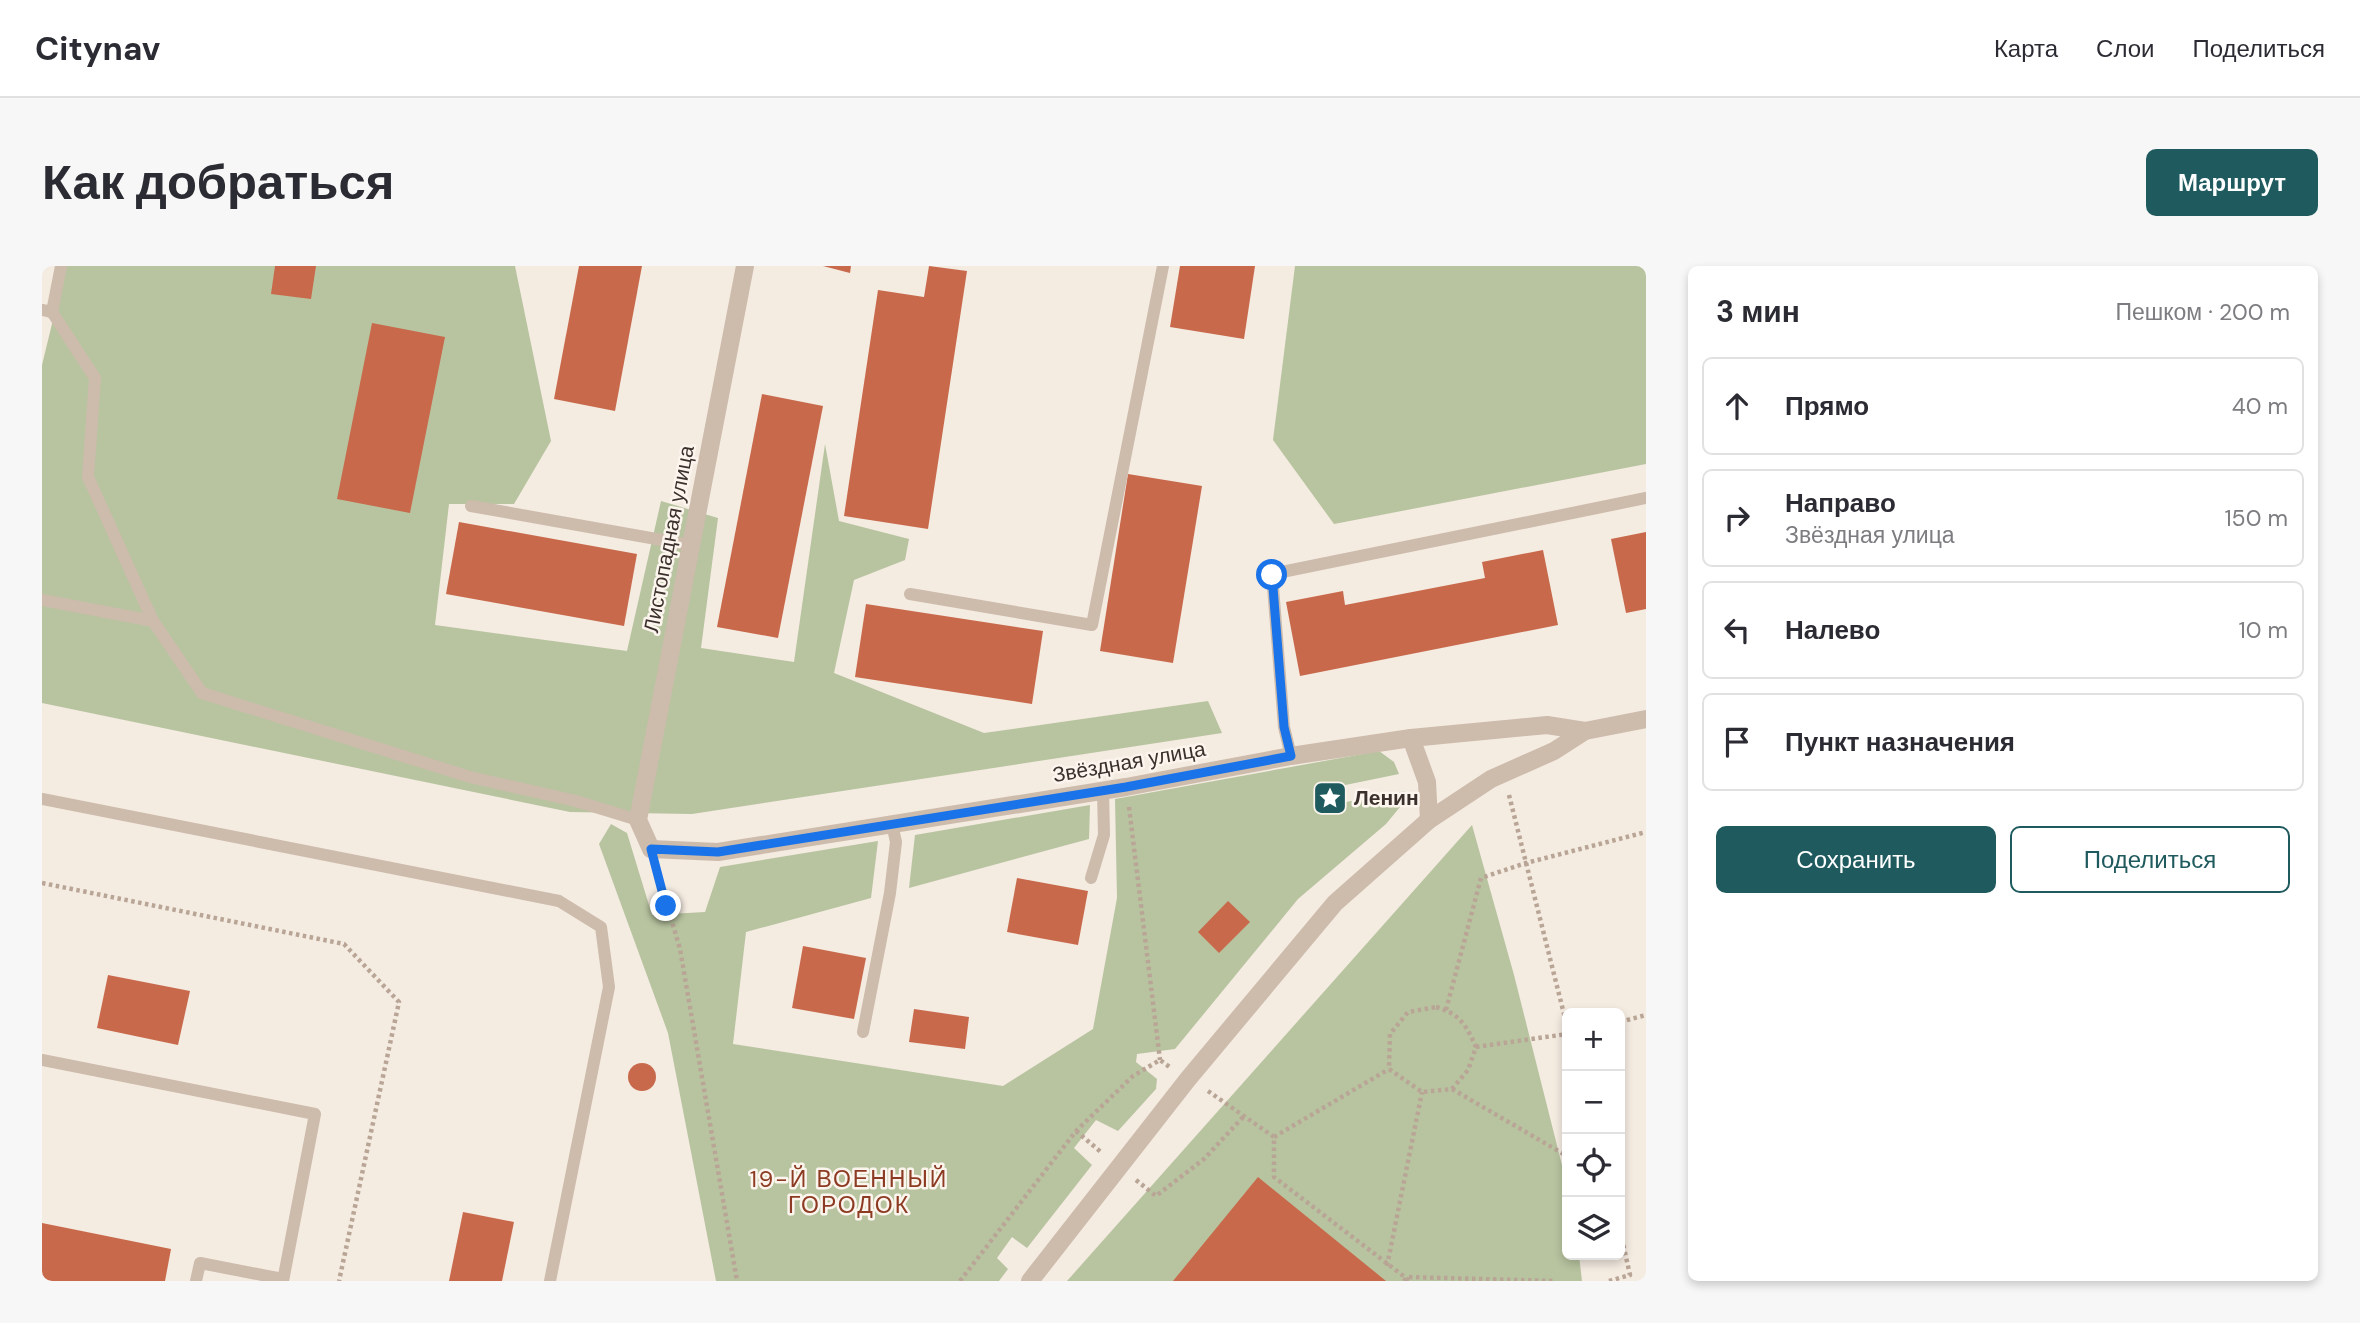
<!DOCTYPE html>
<html lang="ru">
<head>
<meta charset="utf-8">
<style>
  :root { --surface:#fff; --page:#f7f7f7; --text:#2b2b33; --muted:#7c7c81; --line:#e1e1e2; --accent:#1f5a5e }
  body { margin:0; font-family:"DM Sans",sans-serif; background:var(--page); color:var(--text) }
  .controls { position:absolute; right:21px; bottom:21px; display:grid; overflow:hidden; border-radius:10px; box-shadow:0 4px 10px #0003 }
  .controls button { width:63px; height:63px; display:grid; place-items:center; padding:0; border:0; border-bottom:2px solid var(--line); background:var(--surface); color:var(--text); font:35px sans-serif }
  .stop { position:absolute; width:21px; height:21px; margin:-16px; border:5px solid #1a73e8; border-radius:50%; background:#fff }
  .stop.end { background:#1a73e8; border-color:#fff; box-shadow:0 2px 7px #0008 }
  .list { margin:0; padding:0; list-style:none }
  h2 { display:flex; justify-content:space-between; align-items:center; height:91px; margin:0; padding:0 28px; font-size:30px }
  h2 small { font-size:23px; font-weight:400; color:var(--muted) }
  .list li { display:grid; grid-template-columns:46px 1fr auto; gap:21px; align-items:center; box-sizing:border-box; height:98px; margin:0 14px 14px; padding:0 14px; border:2px solid var(--line); border-radius:10px }
  .list b { display:block; font-size:26px; white-space:nowrap }
  .list p { margin:0; font-size:23px; white-space:nowrap; color:var(--muted) }
  .list em { font-size:23px; font-style:normal; color:var(--muted) }
  .actions { display:flex; gap:14px; padding:21px 28px }
  .actions a { flex:1; padding:16px 0; border:2px solid var(--accent); border-radius:10px; text-align:center; font-size:24px; color:var(--accent) }
  .actions .main { background:var(--accent); color:#fff }
  .icon { flex:none; width:38px; height:38px; fill:none; stroke:currentColor; stroke-width:2; stroke-linecap:round; stroke-linejoin:round }
  .map { position:relative; flex:none; width:1604px; height:1015px; overflow:hidden; border-radius:10px }
  header { display:flex; align-items:center; gap:42px; box-sizing:border-box; height:98px; padding:0 35px; background:var(--surface); border-bottom:2px solid var(--line) }
  header strong { font-size:33px }
  nav { display:flex; gap:38px; margin-inline-start:auto; font-size:24px }
  .intro { display:flex; align-items:center; justify-content:space-between; box-sizing:border-box; height:168px; padding:0 42px }
  h1 { margin:0; font-size:49px }
  .button { padding:18px 32px; border-radius:10px; background:var(--accent); color:#fff; font-size:24px; font-weight:700 }
  main { display:flex; gap:42px; padding:0 42px }
  aside { flex:1; background:var(--surface); border-radius:10px; box-shadow:0 4px 10px #0003 }
  .map>svg:first-child { display:block }
  .green { fill:#b8c4a0 }
  .building { fill:#c8694b }
  .lines { fill:none; stroke-linecap:round; stroke-linejoin:round }
  .path { stroke:#b9a596; stroke-width:4.5; stroke-dasharray:3.5 3.5; stroke-linecap:butt }
  .service { stroke:#cdbbac; stroke-width:12 }
  .minor { stroke:#cdbbac; stroke-width:18 }
  .route { stroke:#1a73e8; stroke-width:9 }
  .labels { text-anchor:middle; dominant-baseline:central; stroke-width:5; stroke-linejoin:round; paint-order:stroke }
  .street-label { font-size:21px; fill:#3b302b; stroke:#fbf5ee }
  .poi-label { font-size:21px; font-weight:bold; fill:#3b302b; stroke:#fbf5ee; text-anchor:start }
  .neighbourhood-label { font-size:23px; letter-spacing:2px; fill:#8c3b22; stroke:#fbf5ee }
</style>
</head>
<body>
<header>
<strong>Citynav</strong>
<nav><a>Карта</a><a>Слои</a><a>Поделиться</a></nav>
</header>
<div class="intro"><h1>Как добраться</h1><a class="button">Маршрут</a></div>
<main>
<div class="map">
<svg width="1604" height="1015" viewBox="0 0 1604 1015">
  <rect width="100%" height="100%" fill="#f4ebe1"/>
  <g class="green">
    <path d="M24,0H473L509,175L472,238H407L393,359L585,385L619,235L676,252L659,382L752,396L783,178L797,255L867,273L863,294L812,314L792,407L942,467L1166,435L1180,467L650,548L528,546L0,437V99Z"/>
    <path d="M1253,0H1604V198L1292,258L1231,174Z"/>
    <path d="M1337,485L1352,496L1357,508L1274,525L1277,541L1363,525L1358,541L1344,558L1256,633L1133,783L1095,788L1094,796L1115,813L1114,823L1076,865L1054,854L1032,882L1050,899L985,982L970,971L955,992L966,1003L957,1015H674L626,767L557,578L569,558L585,567L610,649L663,646L678,601L836,575L829,632L704,666L691,778L961,820L1051,763L1075,632L1073,533Z"/>
    <path d="M1048,539L1047,573L867,622L873,569Z"/>
    <path d="M1430,559L1472,709L1525,919V989H1537L1540,1015H1025Z"/>
  </g>
  <g class="building">
    <path d="M233,0H274L269,33L229,28Z"/>
    <path d="M537,0H600L573,145L512,133Z"/>
    <path d="M781,0H809L808,7Z"/>
    <path d="M887,0L925,5L886,263L802,250L836,24L882,31Z"/>
    <path d="M1138,0H1213L1202,73L1128,61Z"/>
    <path d="M330,57L403,71L368,247L295,233Z"/>
    <path d="M720,128L781,140L736,372L675,361Z"/>
    <path d="M1086,208L1160,220L1131,397L1058,385Z"/>
    <path d="M417,256L595,288L582,360L404,328Z"/>
    <path d="M1604,266V343L1584,347L1569,273Z"/>
    <path d="M1501,284L1516,359L1258,410L1244,336L1301,325L1303,339L1443,312L1440,296Z"/>
    <path d="M824,338L1001,365L990,438L813,411Z"/>
    <path d="M975,612L1046,625L1036,679L965,666Z"/>
    <path d="M1186,635L1208,656L1177,687L1156,666Z"/>
    <path d="M761,680L824,692L812,753L750,742Z"/>
    <path d="M66,709L148,725L136,779L55,762Z"/>
    <path d="M872,743L927,751L923,783L867,776Z"/>
    <circle cx="600" cy="811" r="14"/>
    <path d="M1216,911L1344,1015H1131Z"/>
    <path d="M421,946L472,956L460,1015H407Z"/>
    <path d="M0,957L129,983L123,1015H0Z"/>
  </g>
  <g class="lines">
    <g class="path">
      <path d="M1467,529L1525,760"/>
      <path d="M1087,541L1118,794"/>
      <path d="M615,604L638,683L695,1015"/>
      <path d="M0,617L302,678L357,736L297,1015"/>
      <path d="M1394,741C1418,748 1424,759 1434,781L1426,804L1410,823L1380,826L1347,803L1348,768L1366,746Z"/>
      <path d="M1404,744L1439,612L1484,597L1604,566"/>
      <path d="M1578,756L1604,749"/>
      <path d="M1434,781L1525,768"/>
      <path d="M1410,823L1525,890"/>
      <path d="M1166,825L1232,871V911L1368,1015"/>
      <path d="M1034,865L1060,887"/>
      <path d="M1232,871L1347,803"/>
      <path d="M1094,914L1114,930L1162,893L1202,850"/>
      <path d="M1345,1000L1380,826"/>
      <path d="M918,1015L1034,865L1091,810L1118,794L1129,802"/>
      <path d="M1362,1015L1365,1011L1512,1015"/>
      <path d="M1567,1015L1588,1009L1578,964"/>
    </g>
    <g class="service">
      <path d="M0,44L10,46L19,0"/>
      <path d="M10,46L53,112L46,211L111,355"/>
      <path d="M429,240L648,279"/>
      <path d="M868,328L1050,359L1121,0"/>
      <path d="M0,334L111,355L160,427L428,511L534,535L596,554"/>
      <path d="M1249,490L1242,461L1230,308L1604,232"/>
      <path d="M0,533L517,635L559,661L567,721L508,1015"/>
      <path d="M1049,612L1062,569L1061,524"/>
      <path d="M821,766L848,627L854,576L850,558"/>
      <path d="M0,794L273,848L241,1015"/>
      <path d="M154,1015L158,997L241,1013"/>
    </g>
    <g class="minor">
      <path d="M703,0L596,554L609,583L676,586L1084,521L1249,490L1369,472L1505,459L1543,465L1604,453"/>
      <path d="M1369,472L1385,516L1387,554"/>
      <path d="M988,1015L1146,813L1293,637L1387,554L1449,513L1512,485L1543,465"/>
    </g>
  </g>
  <g class="lines">
    <path class="route" d="M624,640L609,583L676,586L1084,521L1249,490L1242,461L1230,309"/>
  </g>
  <defs>
    <g id="sight-square" transform="scale(1.75)"><rect x="-9" y="-9" width="18" height="18" rx="4" fill="#1f5a5e" stroke="#fbf5ee"/><path d="M0-6L1.8-2.2L6-1.7L2.9 1.2L3.7 5.4L0 3.3L-3.7 5.4L-2.9 1.2L-6-1.7L-1.8-2.2Z" fill="#fff"/></g>
  </defs>
  <g fill-rule="evenodd">
    <use href="#sight-square" x="1288" y="532"/>
  </g>
  <g class="labels">
    <g class="street-label">
      <text transform="translate(627 273) rotate(-79)">Листопадная улица</text>
      <text transform="translate(1087 496) rotate(-10)">Звёздная улица</text>
    </g>
    <g class="poi-label">
      <text x="1312" y="532">Ленин</text>
    </g>
    <g class="neighbourhood-label">
      <text x="807" y="913">19-Й ВОЕННЫЙ<tspan x="807" dy="26">ГОРОДОК</tspan></text>
    </g>
  </g>
</svg>
<div class="controls">
<button>+</button>
<button>−</button>
<button><svg class="icon" aria-label="locate" viewBox="0 0 24 24"><circle cx="12" cy="12" r="6"/><path d="M12 2v4M12 18v4M2 12h4M18 12h4"/></svg></button>
<button><svg class="icon" aria-label="layers" viewBox="0 0 24 24"><path d="M12 4l9 5-9 5-9-5zM3 14l9 5 9-5"/></svg></button>
</div>
<div class="stop" style="left:1230px;top:309px"></div>
<div class="stop end" style="left:624px;top:640px"></div>
</div>
<aside>
<h2>3 мин<small>Пешком · 200 m</small></h2>
<ul class="list">
<li><svg class="icon" aria-label="ahead" viewBox="0 0 24 24"><path d="M12 20V5M6 11l6-6 6 6"/></svg><div><b>Прямо</b></div><em>40 m</em></li>
<li><svg class="icon" aria-label="right" viewBox="0 0 24 24"><path d="M7 20v-9h11M14 6l5 5-5 5"/></svg><div><b>Направо</b><p>Звёздная улица</p></div><em>150 m</em></li>
<li><svg class="icon" aria-label="left" viewBox="0 0 24 24"><path d="M17 20v-9H6M10 6l-5 5 5 5"/></svg><div><b>Налево</b></div><em>10 m</em></li>
<li><svg class="icon" aria-label="arrive" viewBox="0 0 24 24"><path d="M6 21V4h12l-3 4 3 4H6"/></svg><div><b>Пункт назначения</b></div></li>
</ul>
<div class="actions"><a class="main">Сохранить</a><a>Поделиться</a></div>
</aside>
</main>
</body>
</html>
